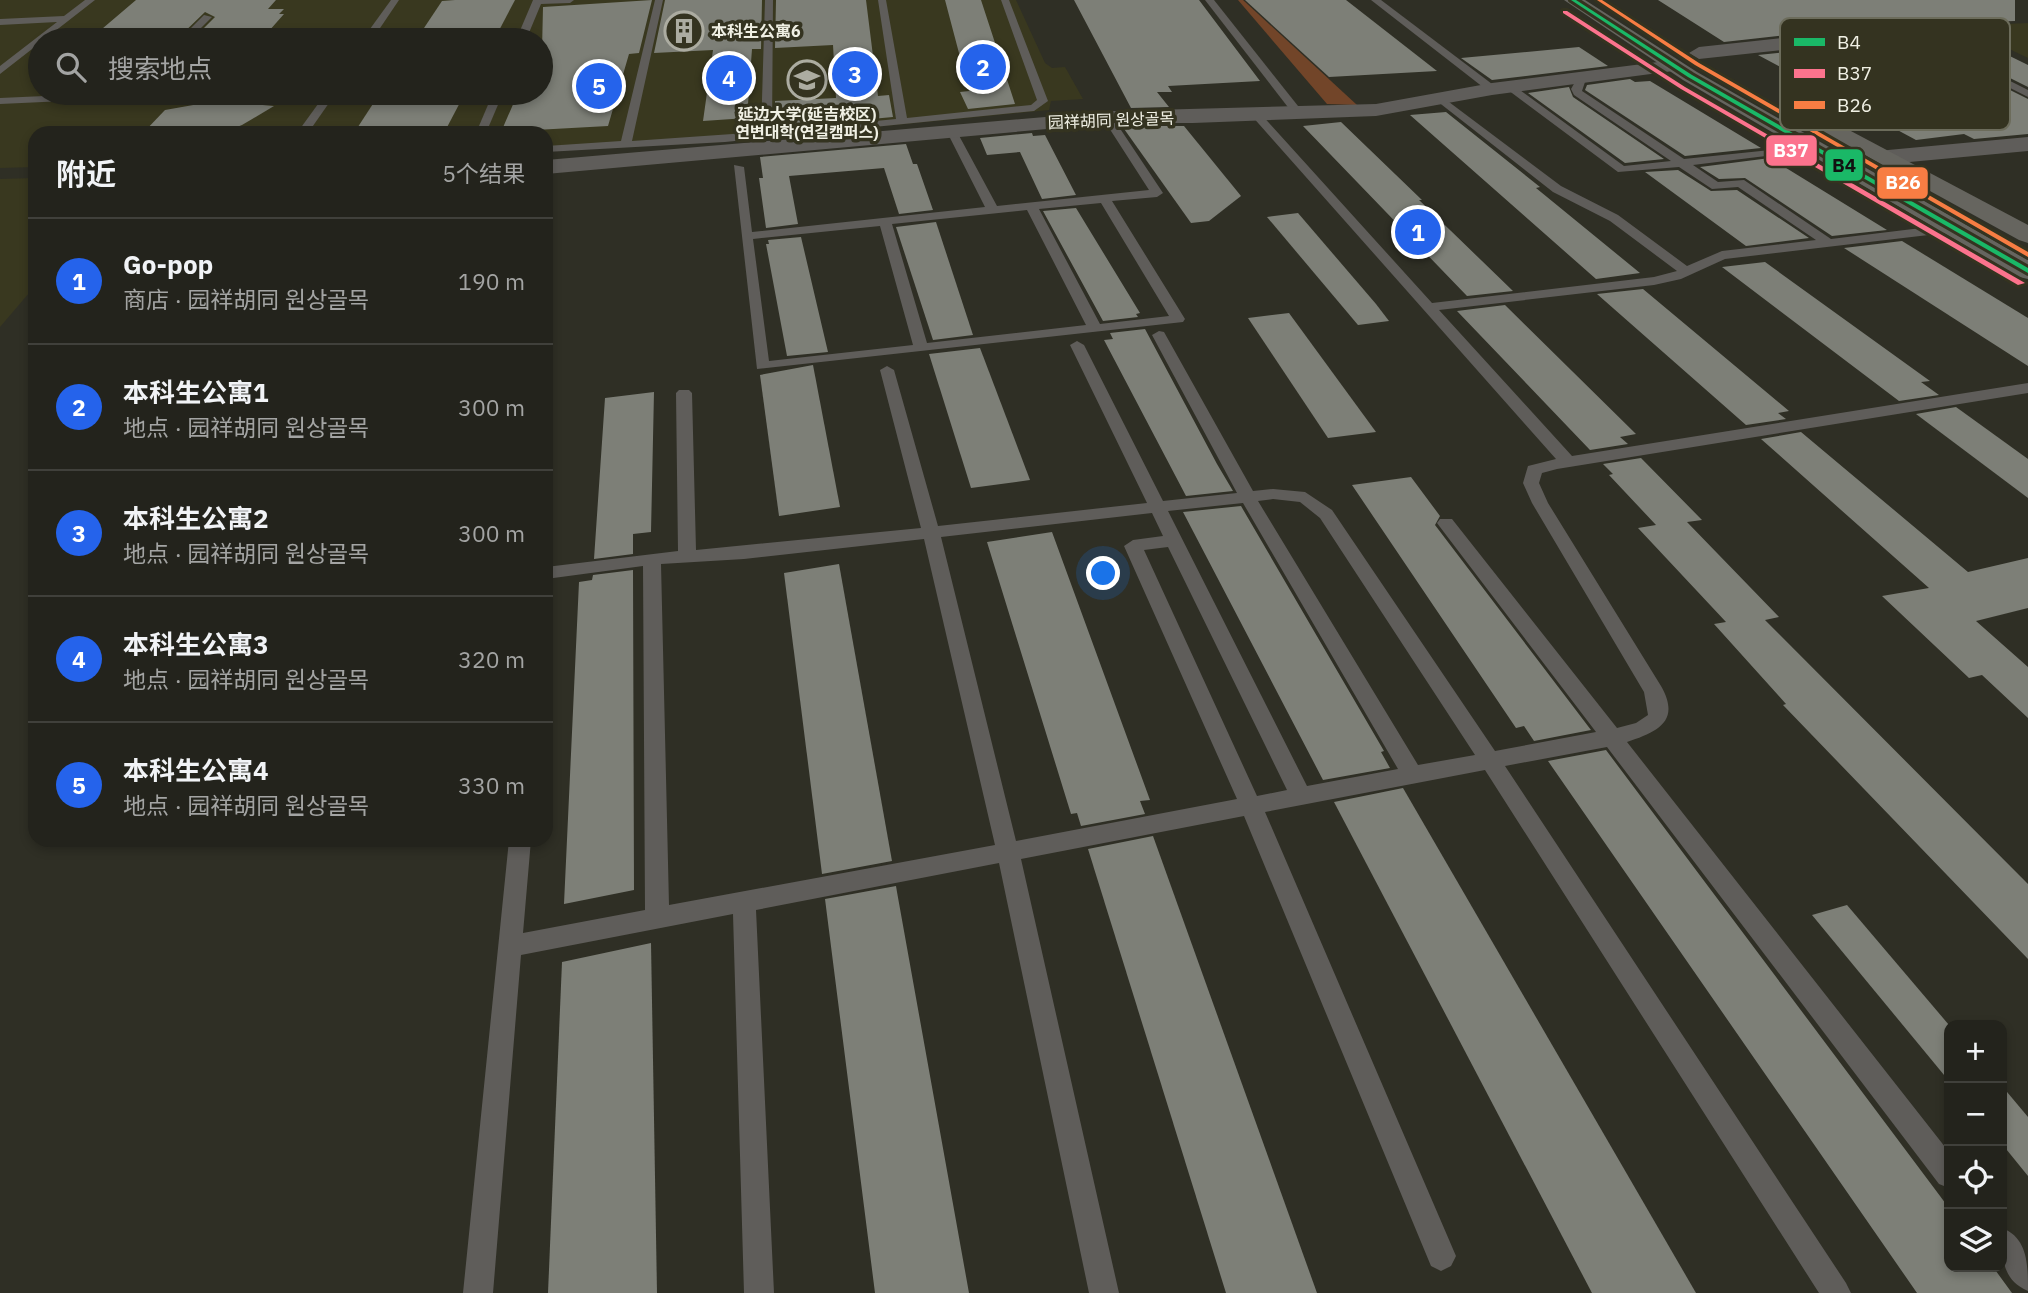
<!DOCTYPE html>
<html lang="zh">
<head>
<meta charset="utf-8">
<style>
  :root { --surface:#23231c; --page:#2f2f29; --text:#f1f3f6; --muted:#a3a4a3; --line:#40403b; --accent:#2563eb }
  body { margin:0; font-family:"IBM Plex Sans","Noto Sans SC","Noto Sans KR",sans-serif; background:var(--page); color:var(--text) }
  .controls { position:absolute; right:21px; bottom:21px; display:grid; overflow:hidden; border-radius:14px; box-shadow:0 4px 10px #0003 }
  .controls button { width:63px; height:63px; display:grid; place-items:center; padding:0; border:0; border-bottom:2px solid var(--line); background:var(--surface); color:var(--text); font:35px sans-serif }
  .you { position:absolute; left:1104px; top:574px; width:24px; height:24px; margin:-18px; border:5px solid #fff; border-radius:50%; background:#1a73e8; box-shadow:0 0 0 10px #1a73e833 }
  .badge { display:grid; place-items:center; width:46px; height:46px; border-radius:50%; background:var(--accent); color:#fff; font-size:23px; font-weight:700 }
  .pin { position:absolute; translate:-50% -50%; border:4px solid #fff; box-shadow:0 2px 7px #0006 }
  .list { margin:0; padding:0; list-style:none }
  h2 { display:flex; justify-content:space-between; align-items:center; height:91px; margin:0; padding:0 28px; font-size:30px }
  h2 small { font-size:23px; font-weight:400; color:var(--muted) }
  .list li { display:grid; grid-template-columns:46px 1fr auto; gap:21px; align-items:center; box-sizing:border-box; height:126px; padding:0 28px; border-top:2px solid var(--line) }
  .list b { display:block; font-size:26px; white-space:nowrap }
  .list p { margin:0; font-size:23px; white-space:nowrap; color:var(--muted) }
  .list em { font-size:23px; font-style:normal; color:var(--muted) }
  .icon { flex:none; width:38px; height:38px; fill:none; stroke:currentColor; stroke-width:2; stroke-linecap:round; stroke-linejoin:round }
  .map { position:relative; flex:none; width:2028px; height:1293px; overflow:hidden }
  .search { position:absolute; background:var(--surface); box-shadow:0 4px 10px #0003; left:28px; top:28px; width:525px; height:77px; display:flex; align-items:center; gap:18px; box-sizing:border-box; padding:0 24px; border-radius:38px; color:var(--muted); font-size:26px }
  .panel { position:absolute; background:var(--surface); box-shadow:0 4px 10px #0003; left:28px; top:126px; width:525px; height:721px; border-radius:21px }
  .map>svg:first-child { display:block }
  .built { fill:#39381f; fill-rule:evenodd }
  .green { fill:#724529 }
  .building { fill:#7d7f77 }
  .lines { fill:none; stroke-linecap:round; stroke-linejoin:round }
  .lane { fill:#5f5d5a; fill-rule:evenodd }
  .street { fill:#5f5d5a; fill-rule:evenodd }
  .primary { fill:#66655f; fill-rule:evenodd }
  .bus-1-casing { stroke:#343320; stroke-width:6 }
  .bus-2-casing { stroke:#343320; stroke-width:6 }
  .bus-3-casing { stroke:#343320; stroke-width:6 }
  .bus-1 { fill:#1ab867; fill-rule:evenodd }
  .bus-2 { fill:#fc738d; fill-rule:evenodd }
  .bus-3 { fill:#f77d43; fill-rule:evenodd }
  .labels { text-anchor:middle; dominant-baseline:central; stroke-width:7; stroke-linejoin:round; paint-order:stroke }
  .far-poi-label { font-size:16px; font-weight:bold; fill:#f0f0e4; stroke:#343320; text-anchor:start }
  .far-street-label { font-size:16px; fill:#f0f0e4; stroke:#343320 }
  .key { fill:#343320; stroke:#6c6c5b; stroke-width:2 }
  .key-label { font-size:19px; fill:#f0f0e4 }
  .line-badge { stroke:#343320; stroke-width:2.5 }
  .badge-label { font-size:19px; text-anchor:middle; font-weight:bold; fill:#fff }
  .pale-badge-label { font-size:19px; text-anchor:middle; font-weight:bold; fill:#111 }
</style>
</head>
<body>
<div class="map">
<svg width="2028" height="1293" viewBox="0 0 2028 1293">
  <rect width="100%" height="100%" fill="#2f2f25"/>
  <g class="built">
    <path d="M0,0H1016L1045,63L1052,68L1065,67L1083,99L1051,101L1049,110L720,142L546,151V133H35V167L0,168ZM40,40H541V93H40Z"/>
    <path d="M2028,23V58L1961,26Z"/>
    <path d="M35,178V286L0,327V179Z"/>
  </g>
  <path class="green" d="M1238,0H1243L1357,105L1327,104Z"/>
  <g class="building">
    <path d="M136,0H276L268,9H284L279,14H284L261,40H192L215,17L205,12L176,40H89Z"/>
    <path d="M455,0H515L494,40H416L442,1Z"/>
    <path d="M652,0L639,53L629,54L608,126L501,132L518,93H541L543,7Z"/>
    <path d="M665,0H762L761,49H752L747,118L703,121L713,50L654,53Z"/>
    <path d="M776,0H866L878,96L889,95L893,117L775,128V101L836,98L833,45L775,48Z"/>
    <path d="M945,0H981L1015,104L968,109L960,92L969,91Z"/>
    <path d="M1074,0H1199L1260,81L1168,86L1172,92H1157L1169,107L1131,108Z"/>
    <path d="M1245,0H1346L1437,71L1329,77Z"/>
    <path d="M1658,0H2015V21L1866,26L1724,42Z"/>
    <path d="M1965,34L2028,65V87L1932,39Z"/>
    <path d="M1910,40L2028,99V134L1974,139L1964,134L1916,140L1758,55Z"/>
    <path d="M1579,47L1608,66L1492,80L1461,58Z"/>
    <path d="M1630,79L1635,82L1650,81L1761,148L1685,156L1585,90L1587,85Z"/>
    <path d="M1569,87L1573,97L1664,159L1625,163L1528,93Z"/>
    <path d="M380,93H465L444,133H354Z"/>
    <path d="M216,101L274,106L242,125L222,133H143L165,110Z"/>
    <path d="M1446,112L1540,187L1536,188L1640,273L1596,279L1410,115Z"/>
    <path d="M1341,122L1422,200H1419L1513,291L1467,296L1303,126Z"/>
    <path d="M1122,126H1184L1241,196L1209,221L1191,223Z"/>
    <path d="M1032,133L1033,136L1045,135L1076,195L1042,199L1020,152L987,155L980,138Z"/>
    <path d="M906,144L913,164H917L933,210L899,214L884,168L789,176L798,224L766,228L759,178H763L760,157Z"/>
    <path d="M1770,158L1887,230L1832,236L1745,178L1719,179L1700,167Z"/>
    <path d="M1678,170L1711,191L1737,190L1809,238L1746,246L1645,172Z"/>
    <path d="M1076,208L1140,313L1136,314L1138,317L1103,321L1043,211Z"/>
    <path d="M1298,213L1376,304L1389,321L1358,325L1267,217Z"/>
    <path d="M936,222L973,335L933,340L896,227Z"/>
    <path d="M801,237L828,352L787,356L766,244H769L768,240Z"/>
    <path d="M1902,241L2028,318V366L1844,248Z"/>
    <path d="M1765,262L1930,381L1921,382L1939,395L1899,401L1722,267Z"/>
    <path d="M1643,289L1789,411L1778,413L1786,419L1746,425L1597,294Z"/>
    <path d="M1505,305L1636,434L1620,437L1628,444L1590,450L1457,311Z"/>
    <path d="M1289,313L1376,432L1328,438L1248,318Z"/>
    <path d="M1145,329L1217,464L1233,491L1186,496L1104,340L1113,339L1110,333Z"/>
    <path d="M980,348L1030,480L971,488L929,354Z"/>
    <path d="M813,365L840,507L779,516L760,375Z"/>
    <path d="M654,392L651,532L633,534V554L594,559L605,398Z"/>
    <path d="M1956,407L2028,459V498L1916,414Z"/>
    <path d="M1801,432L1968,572L2028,558V608L1976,621L2028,667V718L1982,675L1969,678L1882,596L1929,588L1761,439Z"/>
    <path d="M1641,458L1702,520L1687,522L1779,617L1765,620L2028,884V959L1783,705L1786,704L1714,624L1726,622L1638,528L1656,525L1609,475L1613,474L1603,464Z"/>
    <path d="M1411,477L1440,516L1435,525L1591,730L1534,741L1524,726L1516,728L1352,485Z"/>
    <path d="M1241,506L1384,751L1381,752L1390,768L1323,780L1183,512Z"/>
    <path d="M1052,532L1150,800L1140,801L1145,814L1081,826L1077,813L1071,814L987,542Z"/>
    <path d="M839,564L892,861L822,874L784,573Z"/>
    <path d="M633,570L634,890L564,904L579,582L592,580L593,575Z"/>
    <path d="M1606,750L1949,1208V1267H1993L2012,1293H1917L1548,761Z"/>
    <path d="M1403,788L1696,1293H1592L1334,802Z"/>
    <path d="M1153,836L1317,1293H1226L1088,849Z"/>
    <path d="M896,886L897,892L969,1293H875L825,899Z"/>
    <path d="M1847,905L1949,1025V1081L1812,915Z"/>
    <path d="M651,943L657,1293H548L562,962Z"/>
    <path d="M2002,1086L2028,1117V1176L2002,1144Z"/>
  </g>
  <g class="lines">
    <g class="lane">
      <path d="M85,0H95L0,74V66L57,22L0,25V19L64,16Z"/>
      <path d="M391,0H399L372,40H362Z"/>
      <path d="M574,0L570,3L541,4L526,40H516L533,0Z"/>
      <path d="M655,0H663L632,141L761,132L765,0H773L772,131L896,119L878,0H886L907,118L1031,105L1037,100L1001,0H1009L1048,101L1034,111L725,142L546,152V146L621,141Z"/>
      <path d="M1205,0H1214L1302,111V115H1294Z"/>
      <path d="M1371,0H1381L1496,87V91H1488Z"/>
      <path d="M204,15L212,17L189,40H179Z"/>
      <path d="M1905,31H1911L2028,90V97L1905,35Z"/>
      <path d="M1572,76H1580L1585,82L1582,91L1684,159L1818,145L1820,147L1814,150L1693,165L1718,182L1744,180L1831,239L1954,224L1960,228L1954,232L1725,259L1681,279L1654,285L1439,310L1572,456L2028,383V393L1557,469L1542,473L1539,483L1548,503L1661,686C1681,721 1658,732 1627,742L1949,1152V1188L1939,1184L1607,747L1505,766L1846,1283L1851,1293H1819L1485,770L1265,812L1456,1256L1451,1266L1441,1271L1431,1266L1244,816L1021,859L1119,1293H1089L999,863L756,910L774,1293H744L733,914L521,955L493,1293H463L509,840H531L523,933L645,910L643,566L546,579V567L678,551L676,393L679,390H689L692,393L696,550L921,528L880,370L887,366L894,370L938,526L1147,503L1070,345L1077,341L1084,345L1163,501L1237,493L1152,335L1159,331L1164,332L1253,491L1273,489L1305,492L1332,510L1495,751L1596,732L1440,527L1437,523L1440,519H1452L1617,728L1636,723L1648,715L1644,692L1532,503L1523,483L1528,466L1556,459L1251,115L1260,113L1432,303L1654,277L1677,271L1610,221L1553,192L1437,101L1436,99L1441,96L1561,186L1618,215L1687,266L1722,251L1816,240L1738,187L1712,189L1679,167L1618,172L1504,87L1513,85L1624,166L1671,161L1574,95L1571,89L1575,82ZM1273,499L1300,502L1320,518L1475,755L1418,765L1258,501ZM1243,503L1398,769L1307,786L1168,511ZM1152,513L1163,536L1133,540L1124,546L1237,799L1016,841L941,537ZM924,539L995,845L669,905L661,564L744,559ZM1168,547L1287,790L1257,796L1144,550Z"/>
      <path d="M111,93H178L173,96L0,104V98Z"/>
      <path d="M326,93H336L308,133H297Z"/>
      <path d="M493,93H503L486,133H476Z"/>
      <path d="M1107,114L1111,115L1163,193L1157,197L1112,201L1185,319L1183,322L757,369L734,165L744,167L752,232L985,207L946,130L951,127L956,130L997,206L1149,190L1102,117ZM1101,203L1169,316L1100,324L1039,209ZM1027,210L1086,325L927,343L892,224ZM880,226L913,345L769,361L753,239Z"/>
      <path d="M2002,1228C2028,1238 2028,1265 2028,1291C2000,1279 2002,1254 2002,1228Z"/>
    </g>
    <g class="street">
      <path d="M1955,24L1964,30L1962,34L1866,41L1699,59L1689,53L1699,47L1866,29Z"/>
      <path d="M1674,60L1681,62L1684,66L1681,70L1492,95L1376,116L1193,123H1115L546,174V160L1115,111L1376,104L1492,83Z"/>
      <path d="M2028,137V151L1888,164L1880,162L1877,157L1880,152L1888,150Z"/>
    </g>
    <g class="primary">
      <path d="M1564,0H1585L1697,72L2028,260V279L2019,277L1683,80Z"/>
      <path d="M1800,104L2028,225V243L2019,240L1792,115L1789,110L1792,105Z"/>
    </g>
    <g class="bus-1-casing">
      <path id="bus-1" d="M1571,0H1576L1692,75L2028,268V273L1688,77Z"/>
    </g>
    <g class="bus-2-casing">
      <path id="bus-2" d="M1563,11H1567L1685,87L2025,283L2018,285L1681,89L1563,13Z"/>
    </g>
    <g class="bus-3-casing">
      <path id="bus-3" d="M1597,0H1602L1699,63L2028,252V257L1695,65Z"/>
    </g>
    <use href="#bus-1" class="bus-1"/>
    <use href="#bus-2" class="bus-2"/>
    <use href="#bus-3" class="bus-3"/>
  </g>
  <defs>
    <g id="building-ring" transform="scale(2.0125)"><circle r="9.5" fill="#343320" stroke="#acaca1" stroke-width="1.5"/><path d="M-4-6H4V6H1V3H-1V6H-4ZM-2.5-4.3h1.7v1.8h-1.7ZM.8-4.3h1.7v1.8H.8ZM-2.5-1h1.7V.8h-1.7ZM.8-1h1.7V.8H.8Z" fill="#acaca1"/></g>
    <g id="university-ring" transform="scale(2.0125)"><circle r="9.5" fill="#343320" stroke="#acaca1" stroke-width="1.5"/><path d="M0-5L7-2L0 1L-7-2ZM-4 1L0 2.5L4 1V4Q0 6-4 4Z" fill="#acaca1"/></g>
  </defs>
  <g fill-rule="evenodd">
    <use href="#building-ring" x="684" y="31"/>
    <use href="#university-ring" x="807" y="80"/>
  </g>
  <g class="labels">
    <g class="far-poi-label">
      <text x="711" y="31">本科生公寓6</text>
      <text x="807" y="114" text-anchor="middle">延边大学(延吉校区)<tspan x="807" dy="18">연변대학(연길캠퍼스)</tspan></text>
    </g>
    <g class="far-street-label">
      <text transform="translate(1111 120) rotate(-2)">园祥胡同 원상골목</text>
    </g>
  </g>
  <rect x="1780" y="18" width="230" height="112" rx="10" class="key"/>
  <rect x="1794" y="38" width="31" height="8" fill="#1ab867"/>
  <rect x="1794" y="69" width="31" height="9" fill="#fc738d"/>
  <rect x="1794" y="101" width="31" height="8" fill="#f77d43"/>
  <g class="key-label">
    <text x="1837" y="49">B4</text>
    <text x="1837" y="80">B37</text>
    <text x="1837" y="112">B26</text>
  </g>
  <g class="line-badge">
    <rect x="1765" y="134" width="53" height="33" rx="7" fill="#fc738d"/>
    <rect x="1824" y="148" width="40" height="34" rx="7" fill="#1ab867"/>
    <rect x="1876" y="166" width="53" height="34" rx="7" fill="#f77d43"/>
  </g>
  <g class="badge-label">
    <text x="1791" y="157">B37</text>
    <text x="1903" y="189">B26</text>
  </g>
  <g class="pale-badge-label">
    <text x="1844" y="172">B4</text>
  </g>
</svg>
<div class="controls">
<button>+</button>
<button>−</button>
<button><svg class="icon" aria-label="locate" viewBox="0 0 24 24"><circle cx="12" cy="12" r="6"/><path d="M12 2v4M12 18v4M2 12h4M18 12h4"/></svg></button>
<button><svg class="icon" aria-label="layers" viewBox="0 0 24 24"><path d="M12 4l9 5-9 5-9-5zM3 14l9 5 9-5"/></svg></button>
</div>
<div class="you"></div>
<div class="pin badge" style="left:1418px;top:232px">1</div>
<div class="pin badge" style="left:983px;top:67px">2</div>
<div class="pin badge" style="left:855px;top:74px">3</div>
<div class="pin badge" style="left:729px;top:78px">4</div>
<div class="pin badge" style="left:599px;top:86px">5</div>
<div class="search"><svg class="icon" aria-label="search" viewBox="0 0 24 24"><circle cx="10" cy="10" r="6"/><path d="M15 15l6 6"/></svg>搜索地点</div>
<section class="panel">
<h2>附近<small>5个结果</small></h2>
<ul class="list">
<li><span class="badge">1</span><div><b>Go-pop</b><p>商店 · 园祥胡同 원상골목</p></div><em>190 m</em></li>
<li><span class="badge">2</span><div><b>本科生公寓1</b><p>地点 · 园祥胡同 원상골목</p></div><em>300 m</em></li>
<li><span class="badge">3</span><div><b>本科生公寓2</b><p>地点 · 园祥胡同 원상골목</p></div><em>300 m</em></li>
<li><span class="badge">4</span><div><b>本科生公寓3</b><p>地点 · 园祥胡同 원상골목</p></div><em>320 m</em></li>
<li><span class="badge">5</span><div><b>本科生公寓4</b><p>地点 · 园祥胡同 원상골목</p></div><em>330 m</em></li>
</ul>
</section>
</div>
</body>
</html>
